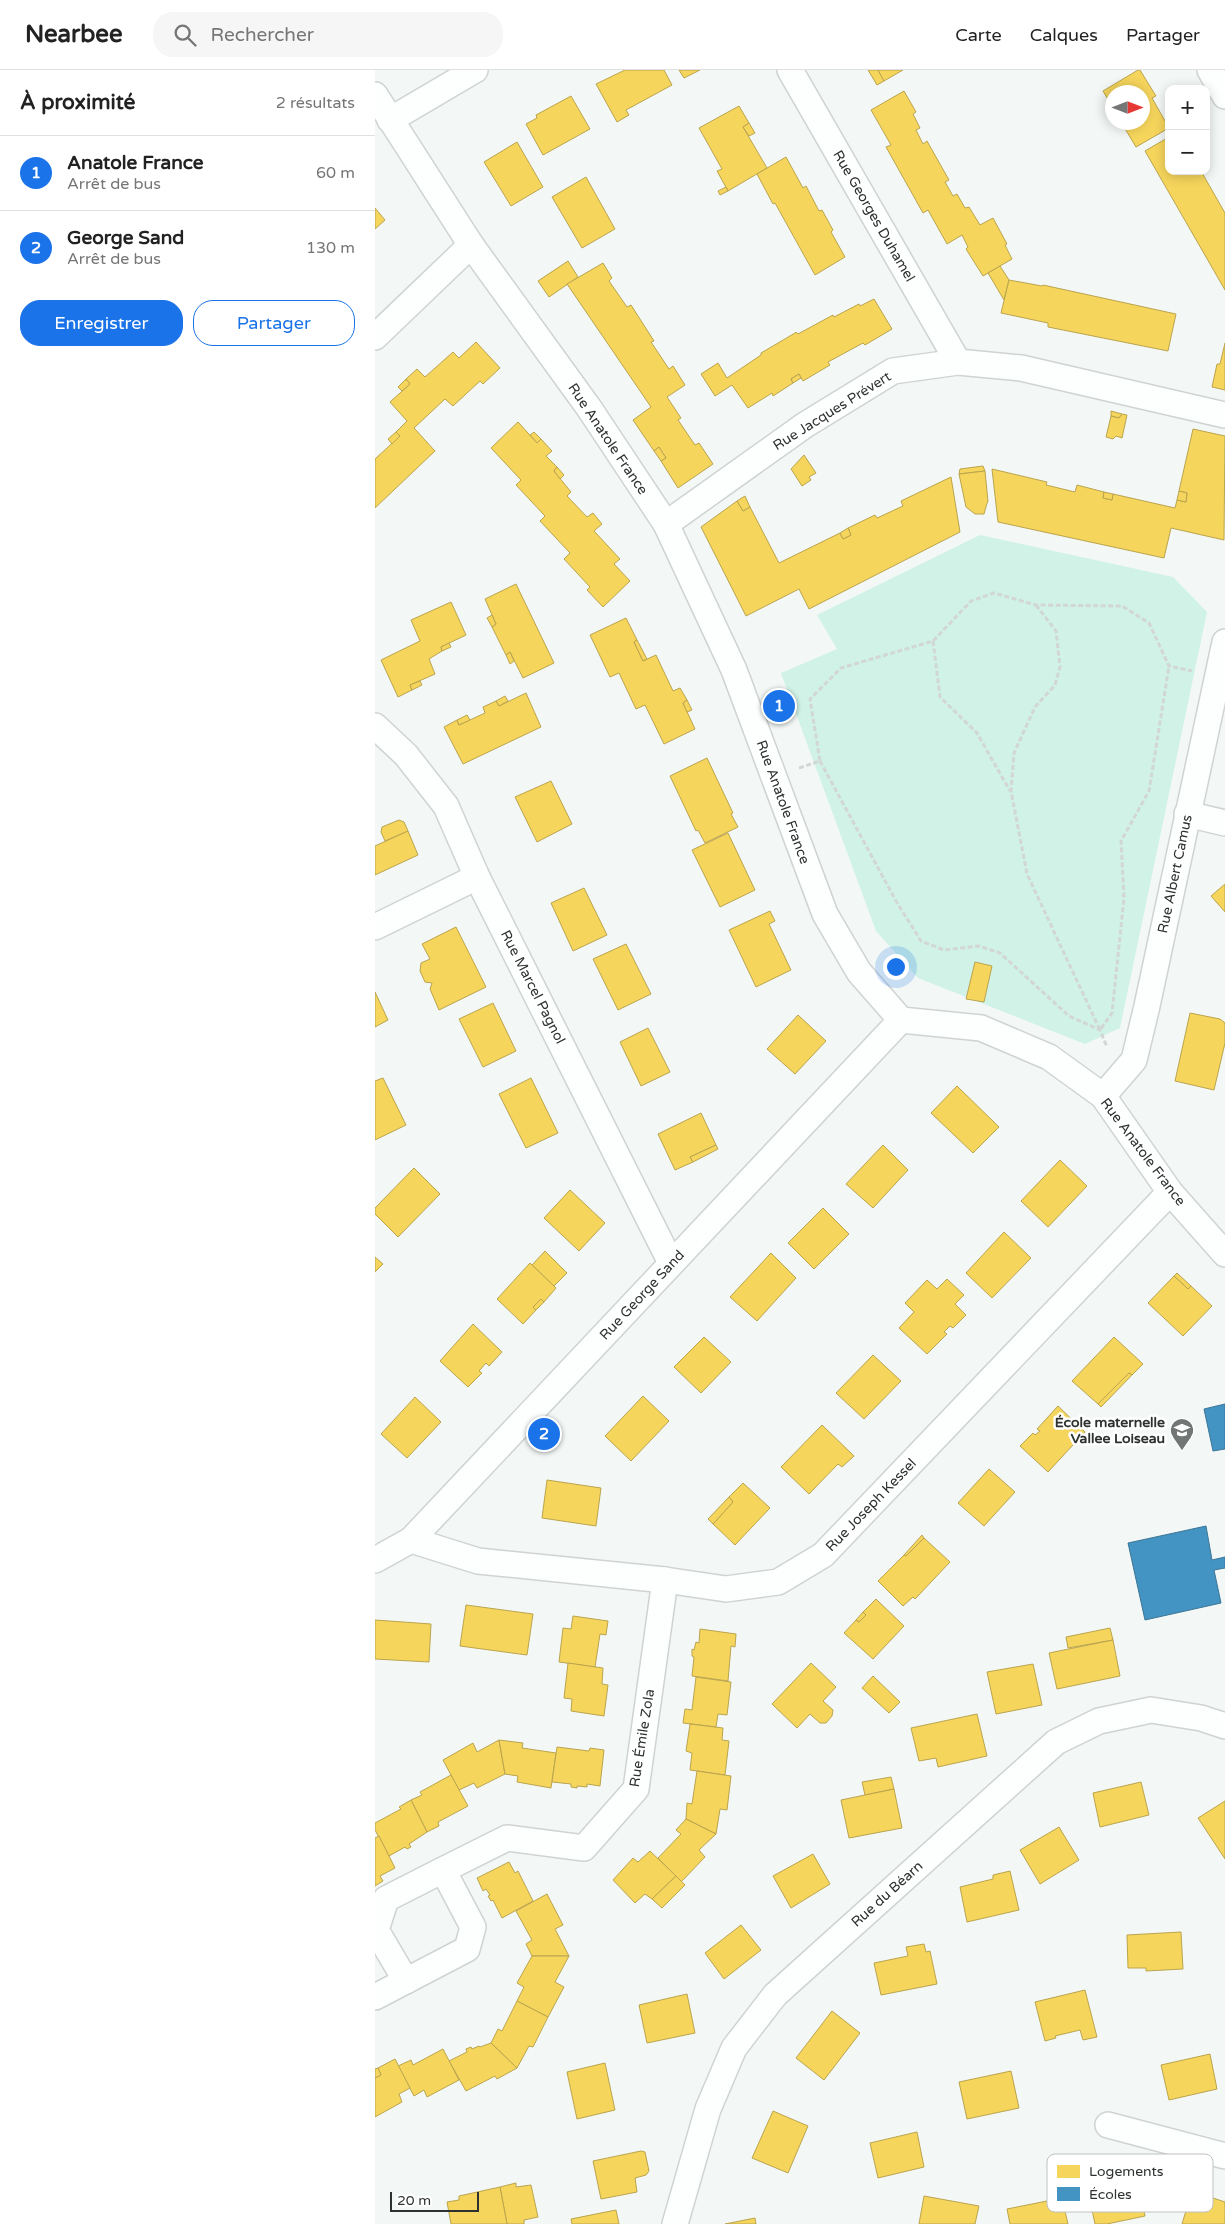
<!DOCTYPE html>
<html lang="fr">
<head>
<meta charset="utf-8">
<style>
  :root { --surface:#fff; --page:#f6f6f6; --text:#222; --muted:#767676; --line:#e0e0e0; --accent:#1a73e8 }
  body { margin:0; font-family:"Varela Round",sans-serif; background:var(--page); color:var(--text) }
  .controls { position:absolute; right:15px; top:15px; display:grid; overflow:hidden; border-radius:10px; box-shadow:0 2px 12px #0003 }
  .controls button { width:45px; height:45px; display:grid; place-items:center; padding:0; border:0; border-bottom:1px solid var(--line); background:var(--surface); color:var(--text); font:25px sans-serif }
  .compass { position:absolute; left:730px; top:15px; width:45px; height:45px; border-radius:50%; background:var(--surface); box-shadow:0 2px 12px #0003; rotate:90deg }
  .scale { position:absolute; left:15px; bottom:12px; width:89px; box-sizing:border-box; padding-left:5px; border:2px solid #2d312f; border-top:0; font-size:14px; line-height:18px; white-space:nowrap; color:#2d312f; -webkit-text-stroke:4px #fff; paint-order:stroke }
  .you { position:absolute; left:520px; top:896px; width:18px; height:18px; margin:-12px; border:4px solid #fff; border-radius:50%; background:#1a73e8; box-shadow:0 0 0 8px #1a73e833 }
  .badge { display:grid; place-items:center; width:32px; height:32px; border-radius:50%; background:var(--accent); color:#fff; font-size:16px; font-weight:700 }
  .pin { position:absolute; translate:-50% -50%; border:2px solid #fff; box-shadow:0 1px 5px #0006 }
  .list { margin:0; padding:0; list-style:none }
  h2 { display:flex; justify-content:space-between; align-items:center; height:65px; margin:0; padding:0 20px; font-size:21px }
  h2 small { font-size:16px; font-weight:400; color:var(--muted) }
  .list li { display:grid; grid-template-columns:32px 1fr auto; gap:15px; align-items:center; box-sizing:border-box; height:75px; padding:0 20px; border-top:1px solid var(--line) }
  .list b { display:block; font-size:19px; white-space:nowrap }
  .list p { margin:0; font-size:16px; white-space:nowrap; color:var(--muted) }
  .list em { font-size:16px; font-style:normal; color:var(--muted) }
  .actions { display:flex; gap:10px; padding:15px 20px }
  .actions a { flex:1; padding:11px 0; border:1px solid var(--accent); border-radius:20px; text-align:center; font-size:18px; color:var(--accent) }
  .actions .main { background:var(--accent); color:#fff }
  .icon { flex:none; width:28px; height:28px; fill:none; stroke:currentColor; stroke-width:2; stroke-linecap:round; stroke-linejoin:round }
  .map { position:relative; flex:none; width:850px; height:2154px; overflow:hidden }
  header { display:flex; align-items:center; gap:30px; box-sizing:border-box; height:70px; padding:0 25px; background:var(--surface); border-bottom:1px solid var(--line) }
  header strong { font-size:24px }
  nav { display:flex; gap:28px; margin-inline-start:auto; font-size:18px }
  .search { width:350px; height:45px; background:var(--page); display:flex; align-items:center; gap:12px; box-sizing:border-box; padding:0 18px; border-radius:20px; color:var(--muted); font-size:19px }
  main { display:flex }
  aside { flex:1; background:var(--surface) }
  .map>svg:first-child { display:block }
  .green { fill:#d0f2e7 }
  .homes { fill:#f6d55c; stroke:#baa44e }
  .schools { fill:#4393c3; stroke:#3c7697 }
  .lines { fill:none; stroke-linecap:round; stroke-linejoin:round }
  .street-casing { stroke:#cfd3d2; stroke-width:28 }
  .path { stroke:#d2d6d4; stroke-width:3; stroke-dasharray:5 2.5; stroke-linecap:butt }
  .street { stroke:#fdfefe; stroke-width:25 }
  .labels { text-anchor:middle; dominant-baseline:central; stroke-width:5; stroke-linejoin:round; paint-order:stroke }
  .street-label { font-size:14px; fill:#2d312f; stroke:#fff }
  .poi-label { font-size:14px; font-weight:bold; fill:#2d312f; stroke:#fff; text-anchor:end }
  .key { fill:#fff; stroke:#c0c1c1; stroke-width:1 }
  .key-label { font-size:14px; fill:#2d312f }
</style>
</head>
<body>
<header>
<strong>Nearbee</strong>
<div class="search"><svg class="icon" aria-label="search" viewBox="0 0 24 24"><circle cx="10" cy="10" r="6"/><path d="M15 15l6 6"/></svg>Rechercher</div>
<nav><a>Carte</a><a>Calques</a><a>Partager</a></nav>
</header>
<main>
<aside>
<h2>À proximité<small>2 résultats</small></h2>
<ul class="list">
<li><span class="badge">1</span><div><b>Anatole France</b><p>Arrêt de bus</p></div><em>60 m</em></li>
<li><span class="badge">2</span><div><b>George Sand</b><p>Arrêt de bus</p></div><em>130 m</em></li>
</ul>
<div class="actions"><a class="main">Enregistrer</a><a>Partager</a></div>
</aside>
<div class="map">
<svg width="850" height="2154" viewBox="0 0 850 2154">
  <rect width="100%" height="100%" fill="#f3f8f6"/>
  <path class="green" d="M605,465L798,507L832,542L745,958L710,974L543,908L501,861L406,603L462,579L442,545Z"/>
  <g class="homes">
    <path d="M250,0H289L297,15L251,40L254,45L242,52L221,14Z"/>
    <path d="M304,0H325L309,8Z"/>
    <path d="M493,0H503L509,11L502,15Z"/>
    <path d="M503,0H528L509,11Z"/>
    <path d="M763,0H765L781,26L777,28L794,58L761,77L746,52H768V22H738V38L728,21Z"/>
    <path d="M529,21L541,42L538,44L545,58L541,60L548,74L552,71L574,110L570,112L578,126L582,124L590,138L594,137L605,155L618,148L632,174L630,175L637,189L608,206L591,179L593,177L587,165L572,174L553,140L548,143L511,77L516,75L496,40Z"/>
    <path d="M196,26L215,59L168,85L151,54L162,48L161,45Z"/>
    <path d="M364,36L374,53L368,57L392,98L353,121L342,101L347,99L324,58Z"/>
    <path d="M374,53L380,63L374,66L368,57Z"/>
    <path d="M794,67V101H826L850,143V220L770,81Z"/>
    <path d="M142,72L168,117L136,136L109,92Z"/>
    <path d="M411,87L428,118L431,116L444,141L447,140L458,160L456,162L470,187L440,205L400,133L398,134L382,104Z"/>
    <path d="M211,107L240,159L207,178L177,127Z"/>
    <path d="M351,117L353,121L345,125L343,121Z"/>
    <path d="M0,138L10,150L0,159Z"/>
    <path d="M193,191L203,207L174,227L163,211Z"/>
    <path d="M228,193L237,208L234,211L252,237L256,235L279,271L276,272L294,299L298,296L310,315L292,327L306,348L303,350L320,375L324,373L338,394L303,418L286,391L291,388L284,377L279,381L258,350L276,337L192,214Z"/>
    <path d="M625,196L634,210L629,230L613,203Z"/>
    <path d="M634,210L667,216L668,215L801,244L793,281L673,257V253L626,243Z"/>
    <path d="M499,229L517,259L490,275L488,273L453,292L455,295L428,311L424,304L416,309L418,313L398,326L397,323L373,338L357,315L340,326L326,304L343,293L352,308L386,285V283L420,263L421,262L423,264L458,245L459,247L484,234L485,236Z"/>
    <path d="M101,272L125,298L108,314L105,311L78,336L70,329L39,358L60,381L0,438V389L25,366L21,362L32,351L15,332L35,314L31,309L42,299L50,307L78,282L84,288Z"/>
    <path d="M850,273V320L837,317L842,294H845Z"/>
    <path d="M424,304L426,308L418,313L416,309Z"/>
    <path d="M31,309L35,314L27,321L23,317Z"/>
    <path d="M736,341L747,344L744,348L736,346Z"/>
    <path d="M747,344L752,345L747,368L741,366L738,369L731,367L736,346L744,348Z"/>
    <path d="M143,352L162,373L166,369L177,381L171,386L182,397L179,401L196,422L192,426L212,447L218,443L227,454L219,461L245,489L239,494L255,511L228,537L212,520L215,517L189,489L195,483L165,451L170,446L141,415L146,410L116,378Z"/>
    <path d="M818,359L850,366L849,470L796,458L789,488L623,452L617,399L672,412L671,415L700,422L702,415L729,422L728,428L737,430L738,424L800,438L802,430L811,432L812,423L804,421Z"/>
    <path d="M21,362L25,366L17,374L13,369Z"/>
    <path d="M159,362L166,369L162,373L155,365Z"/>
    <path d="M284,377L291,388L286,391L279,381Z"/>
    <path d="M429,385L441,403L434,407L436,410L427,416L416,399Z"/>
    <path d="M608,396L610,401L584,404L585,399Z"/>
    <path d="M182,397L189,405L185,409L179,401Z"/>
    <path d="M610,401L613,432L612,433L609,444H600L591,437L584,404Z"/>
    <path d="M576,407L585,462L434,539L424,519L371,546L326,457L362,431L368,441L375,437L404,493L465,463L468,469L476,465L473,458L500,445L502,448L528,436L526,431Z"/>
    <path d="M804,421L812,423L811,432L802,430Z"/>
    <path d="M729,422L738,424L737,430L728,428Z"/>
    <path d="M370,426L375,437L368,441L362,431Z"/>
    <path d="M473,458L476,465L468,469L465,463Z"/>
    <path d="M141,514L179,593L148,608L135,582L131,585L117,557L121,554L110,529Z"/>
    <path d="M76,532L91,565L66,577L67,581L54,589L60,604L35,615L37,620L23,627L6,590L45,571L36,550Z"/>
    <path d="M117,545L121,554L117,557L112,548Z"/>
    <path d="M251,548L262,570L259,572L268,591L281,585L298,621L305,618L312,630L308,633L320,659L289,674L270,635L261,639L244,603L235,607L215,565Z"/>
    <path d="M262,570L272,589L268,591L259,572Z"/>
    <path d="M74,573L76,577L67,581L66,577Z"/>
    <path d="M135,582L139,591L135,594L131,585Z"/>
    <path d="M45,611L47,615L37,620L35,615Z"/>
    <path d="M151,623L166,657L88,694L69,657L82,650L84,655L110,643L108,637L121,631L124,636Z"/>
    <path d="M130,626L133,631L124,636L121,631Z"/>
    <path d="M312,630L317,640L312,642L308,633Z"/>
    <path d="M92,645L95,650L84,655L82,650Z"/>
    <path d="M332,688L358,743L356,744L363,757L330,773L323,760L321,761L295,706Z"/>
    <path d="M176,711L197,754L162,772L140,727Z"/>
    <path d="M24,750L29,752L33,761L10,771L6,762L7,757Z"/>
    <path d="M33,761L43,785L0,805V776Z"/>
    <path d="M353,763L380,820L345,837L317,780Z"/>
    <path d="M850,814V842L836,826Z"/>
    <path d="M209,818L232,865L198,881L176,833Z"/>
    <path d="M395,841L400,851L394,854L416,900L381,917L354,860Z"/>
    <path d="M81,857L111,917L64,940L55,919L57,913L50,912L45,901L46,893L55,889L47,874Z"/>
    <path d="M251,874L276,924L243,940L218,889Z"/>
    <path d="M600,892L617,896L609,932L591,929Z"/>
    <path d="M0,922L13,950L0,957Z"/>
    <path d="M118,933L141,981L108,997L84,949Z"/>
    <path d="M815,943L845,949L850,953V973L839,1020L800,1011Z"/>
    <path d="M423,945L451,971L420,1004L392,979Z"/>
    <path d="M273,958L295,1002L266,1016L245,972Z"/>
    <path d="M8,1008L31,1055L0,1070V1011Z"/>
    <path d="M156,1008L183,1063L151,1078L124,1024Z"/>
    <path d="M582,1016L624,1057L598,1083L556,1043Z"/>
    <path d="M326,1043L341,1075L315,1087L318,1092L300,1100L283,1064Z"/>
    <path d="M341,1075L343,1079L318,1092L315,1087Z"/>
    <path d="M508,1075L533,1100L498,1138L471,1114Z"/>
    <path d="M685,1090L712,1116L673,1157L646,1131Z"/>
    <path d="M39,1098L65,1124L23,1167L0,1144V1138Z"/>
    <path d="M195,1120L230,1153L204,1181L169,1148Z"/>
    <path d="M448,1138L474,1164L439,1199L413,1173Z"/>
    <path d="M629,1162L656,1188L617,1228L591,1203Z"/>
    <path d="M170,1181L192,1203L179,1216L157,1195Z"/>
    <path d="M396,1183L421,1208L382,1251L355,1227Z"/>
    <path d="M0,1187L8,1194L0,1202Z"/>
    <path d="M155,1193L181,1218L169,1232L166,1229L158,1237L161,1240L148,1254L122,1229Z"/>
    <path d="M802,1203L816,1216L813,1219L799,1206Z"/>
    <path d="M799,1206L813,1219L816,1216L837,1236L808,1266L773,1233Z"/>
    <path d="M572,1209L589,1225L580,1234L591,1245L578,1258L575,1256L569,1262L572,1264L552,1284L524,1258L539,1242L530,1233L552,1210L562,1219Z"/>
    <path d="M166,1229L169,1232L161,1240L158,1237Z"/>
    <path d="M98,1254L127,1282L114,1296L111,1293L104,1301L107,1303L93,1317L65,1291Z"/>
    <path d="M329,1267L356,1292L326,1323L299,1297Z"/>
    <path d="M739,1267L768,1294L757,1305L754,1303L723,1334L697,1311Z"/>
    <path d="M498,1285L526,1311L489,1349L461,1323Z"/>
    <path d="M754,1303L757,1305L726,1337L723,1334Z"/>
    <path d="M268,1326L294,1351L256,1391L230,1366Z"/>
    <path d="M40,1327L66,1352L32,1388L6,1364Z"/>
    <path d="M683,1336L710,1362L673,1402L645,1376L658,1363L660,1365L665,1361L662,1359Z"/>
    <path d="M447,1355L479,1386L467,1397L463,1394L434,1424L406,1397Z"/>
    <path d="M614,1399L640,1422L609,1456L583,1433Z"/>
    <path d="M172,1410L226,1418L221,1456L167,1448Z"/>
    <path d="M368,1413L395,1438L360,1475L338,1454L358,1432L354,1427Z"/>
    <path d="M354,1427L358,1432L338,1454L333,1449Z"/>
    <path d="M547,1465L549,1468L531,1486L529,1485Z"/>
    <path d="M549,1468L575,1492L540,1529L538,1527L528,1536L503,1511L529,1485L531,1486Z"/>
    <path d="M501,1529L529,1556L498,1589L469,1563L481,1550L484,1552L491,1545L488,1542Z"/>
    <path d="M91,1535L158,1544L152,1585L85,1576Z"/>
    <path d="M488,1542L491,1545L484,1552L481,1550Z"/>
    <path d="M198,1546L233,1551L231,1565L225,1564L220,1597L184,1592L188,1558L196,1559Z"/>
    <path d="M0,1550L56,1554L54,1592L0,1589Z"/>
    <path d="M735,1558L738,1570L693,1578L691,1567Z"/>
    <path d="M325,1559L361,1564L360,1577L356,1576L353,1611L317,1606L319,1587L317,1586V1579L319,1580L321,1572L324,1573Z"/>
    <path d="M738,1570L745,1606L682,1619L674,1583Z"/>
    <path d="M193,1593L228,1598L227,1614L233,1615L229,1646L196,1641L197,1629L189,1628Z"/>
    <path d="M436,1593L461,1617L448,1631L458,1640L457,1646L451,1653H445L435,1644L422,1658L397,1634Z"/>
    <path d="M658,1594L667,1635L621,1644L612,1602Z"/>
    <path d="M498,1606L525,1632L514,1643L487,1618Z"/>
    <path d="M321,1607L356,1612L352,1645L343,1644L341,1657L308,1653L310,1639L317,1640Z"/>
    <path d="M602,1644L612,1686L563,1697L561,1688L544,1691L536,1658Z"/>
    <path d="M315,1654L348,1658L347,1670L354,1671L350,1705L315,1700L317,1683L311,1681Z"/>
    <path d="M124,1670L130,1704L102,1718L99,1713L84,1720L68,1690L98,1673L102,1682Z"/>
    <path d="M124,1670L148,1673L147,1678L181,1683L176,1718L142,1712L143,1706L130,1704Z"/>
    <path d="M182,1677L214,1681L215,1678L229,1680L225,1716L212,1714V1717L202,1716V1718L196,1717V1714L177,1712Z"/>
    <path d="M322,1701L356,1706L352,1740L345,1739L341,1764L311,1749L312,1733L317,1734Z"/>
    <path d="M76,1705L93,1736L63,1752L64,1756L52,1762L36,1730L47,1725L45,1722Z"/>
    <path d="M516,1707L519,1719L490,1725L487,1712Z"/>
    <path d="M766,1712L774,1745L725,1757L718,1723Z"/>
    <path d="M519,1719L527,1758L474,1768L466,1730Z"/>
    <path d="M36,1730L52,1762L34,1774L36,1777L32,1779L30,1777L14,1786L0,1760V1753L26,1739L24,1737Z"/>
    <path d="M850,1731V1789L823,1748Z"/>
    <path d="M311,1749L341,1764L324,1780L330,1787L306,1812L283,1788L306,1764L301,1760Z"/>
    <path d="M684,1757L704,1790L665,1814L645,1780Z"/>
    <path d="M4,1766L20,1798L5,1806L8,1811L0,1816V1768Z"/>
    <path d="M275,1781L301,1806L277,1829L270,1824L260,1833L238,1810L258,1788L263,1792Z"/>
    <path d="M438,1784L455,1814L416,1838L398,1806Z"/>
    <path d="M134,1792L140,1803L143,1801L158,1831L127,1848L118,1830L116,1831L113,1826L115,1825L111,1819L108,1821L102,1808Z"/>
    <path d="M635,1801L644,1840L592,1852L585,1817L618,1809V1805Z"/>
    <path d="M301,1806L310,1815L287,1838L277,1829Z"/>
    <path d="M172,1824L188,1855L180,1859L194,1886H157L151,1874L157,1870L141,1841Z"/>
    <path d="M366,1855L386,1880L349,1909L330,1883Z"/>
    <path d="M806,1862L808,1899L771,1901V1898H753L752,1865Z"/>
    <path d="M549,1874L551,1882L555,1881L562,1914L506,1925L499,1893L533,1886L531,1877Z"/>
    <path d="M157,1886H194L180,1912L189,1917L173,1947L142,1931L149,1917L142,1913Z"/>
    <path d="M710,1920L722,1967L708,1970L705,1960L680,1966L681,1968L670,1971L660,1932Z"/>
    <path d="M312,1924L320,1963L272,1973L264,1935Z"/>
    <path d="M142,1931L173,1947L158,1977L154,1976L142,1998L116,1973L123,1959L127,1961Z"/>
    <path d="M457,1941L485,1963L449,2010L421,1988Z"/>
    <path d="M116,1973L142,1998L122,2009L120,2006L91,2021L74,1991L92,1982L91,1979L96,1977L97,1979L104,1976L105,1977Z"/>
    <path d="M68,1979L84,2010L52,2027L49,2020L39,2026L23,1996L36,1990L38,1995Z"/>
    <path d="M835,1984L842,2019L794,2030L786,1995Z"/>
    <path d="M20,1989L35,2018L24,2024L27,2032L0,2047V2008L6,2005L3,1998Z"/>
    <path d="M230,1993L240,2040L202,2049L192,2002Z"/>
    <path d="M3,1998L6,2005L0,2008V1999Z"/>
    <path d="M636,2001L644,2038L592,2049L584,2012Z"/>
    <path d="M398,2041L433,2056L413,2103L377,2088Z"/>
    <path d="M542,2062L549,2097L503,2108L495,2073Z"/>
    <path d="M266,2081L270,2082L274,2101L271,2105L260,2108L262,2122L226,2129L218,2091Z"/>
    <path d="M763,2111L770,2146L732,2154H720L712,2116L730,2112V2117Z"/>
    <path d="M141,2113V2117L156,2115L163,2147L149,2150V2154H132L125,2117Z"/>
    <path d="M125,2117L132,2154H76L72,2132L84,2130V2126Z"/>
    <path d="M817,2121L850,2132V2154H807Z"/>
    <path d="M549,2126L604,2136L600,2154H544Z"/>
    <path d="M687,2128L693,2154H635L632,2139Z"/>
    <path d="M241,2140L244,2154H197L196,2149Z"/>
    <path d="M380,2148L381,2154H350Z"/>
  </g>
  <g class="schools">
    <path d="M850,1334V1379L838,1381L829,1339Z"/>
    <path d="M831,1456L837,1490L850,1487V1498L839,1500L846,1533L770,1550L753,1473Z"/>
  </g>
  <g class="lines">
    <g class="street-casing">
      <g id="street">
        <path d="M415,0L583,292"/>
        <path d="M835,0L850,26"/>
        <path d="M0,25L96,175L214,338L291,454L359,600L450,844L484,902L526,950L606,958L674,987L728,1026L795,1122L850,1184"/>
        <path d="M15,50L100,0"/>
        <path d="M0,267L96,175"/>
        <path d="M291,454L430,355L518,301L583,292L646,298L850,345"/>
        <path d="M0,656L31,685L71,736L102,807L296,1193"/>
        <path d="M812,744L850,753"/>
        <path d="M0,857L102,807"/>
        <path d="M728,1026L759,990L772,936L850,572"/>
        <path d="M36,1470L103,1491L290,1510L351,1519L403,1512L448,1485L795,1122"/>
        <path d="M0,1490L36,1470L526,950"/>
        <path d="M31,1911L1,1860L11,1829L68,1800"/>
        <path d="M0,1927L92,1879L98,1857L68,1800L132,1768L209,1778L261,1719L290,1510"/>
        <path d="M733,2055L850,2086"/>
        <path d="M300,2154L333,2039L359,1978L400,1925L681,1672L724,1651L776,1640L826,1648L850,1656"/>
      </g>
    </g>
    <g class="path">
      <path d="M661,535L681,561L685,597L680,615L660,637L639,683L636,721L652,804L725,960L737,943L749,828L746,771L774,721L794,596"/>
      <path d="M558,571L565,627L602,663L635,721"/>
      <path d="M445,691L521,831L546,871L569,880L604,876L625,883L694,946L725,960L732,977"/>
      <path d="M424,698L445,691L435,629L466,598L558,571L596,531L619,523L661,535L747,536L774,553L794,596L817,601"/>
    </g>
    <use href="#street" class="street"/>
  </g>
  <defs>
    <g id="school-pin" transform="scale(1.25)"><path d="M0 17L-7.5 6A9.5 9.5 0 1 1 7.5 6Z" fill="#727775" stroke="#fff"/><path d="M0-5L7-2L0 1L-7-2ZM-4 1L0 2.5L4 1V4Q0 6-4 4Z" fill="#fff"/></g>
  </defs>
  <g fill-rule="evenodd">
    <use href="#school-pin" x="807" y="1360"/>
  </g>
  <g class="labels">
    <g class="street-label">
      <text transform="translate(499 146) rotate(60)">Rue Georges Duhamel</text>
      <text transform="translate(457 341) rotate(-32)">Rue Jacques Prévert</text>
      <text transform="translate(233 369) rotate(56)">Rue Anatole France</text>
      <text transform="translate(408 732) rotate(70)">Rue Anatole France</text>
      <text transform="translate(800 804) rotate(-78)">Rue Albert Camus</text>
      <text transform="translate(158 917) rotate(63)">Rue Marcel Pagnol</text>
      <text transform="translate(768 1082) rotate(53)">Rue Anatole France</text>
      <text transform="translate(267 1225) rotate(-47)">Rue George Sand</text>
      <text transform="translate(496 1435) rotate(-46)">Rue Joseph Kessel</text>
      <text transform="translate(267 1668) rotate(-81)">Rue Émile Zola</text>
      <text transform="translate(512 1824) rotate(-42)">Rue du Béarn</text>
    </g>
    <g class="poi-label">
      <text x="790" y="1352">École maternelle<tspan x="790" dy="16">Vallee Loiseau</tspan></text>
    </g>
  </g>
  <rect x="672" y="2084" width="166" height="58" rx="8" class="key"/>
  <rect x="682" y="2095" width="23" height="13" fill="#f6d55c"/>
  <rect x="682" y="2117" width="23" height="14" fill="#4393c3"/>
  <g class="key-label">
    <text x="714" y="2106">Logements</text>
    <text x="714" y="2129">Écoles</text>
  </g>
</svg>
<div class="controls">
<button>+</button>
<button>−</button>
</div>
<svg class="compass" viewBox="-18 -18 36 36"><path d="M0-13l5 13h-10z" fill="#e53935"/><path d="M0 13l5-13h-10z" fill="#767676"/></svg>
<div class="scale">20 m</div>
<div class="you"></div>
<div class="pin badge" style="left:404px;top:636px">1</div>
<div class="pin badge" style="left:169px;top:1364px">2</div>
</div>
</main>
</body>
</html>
